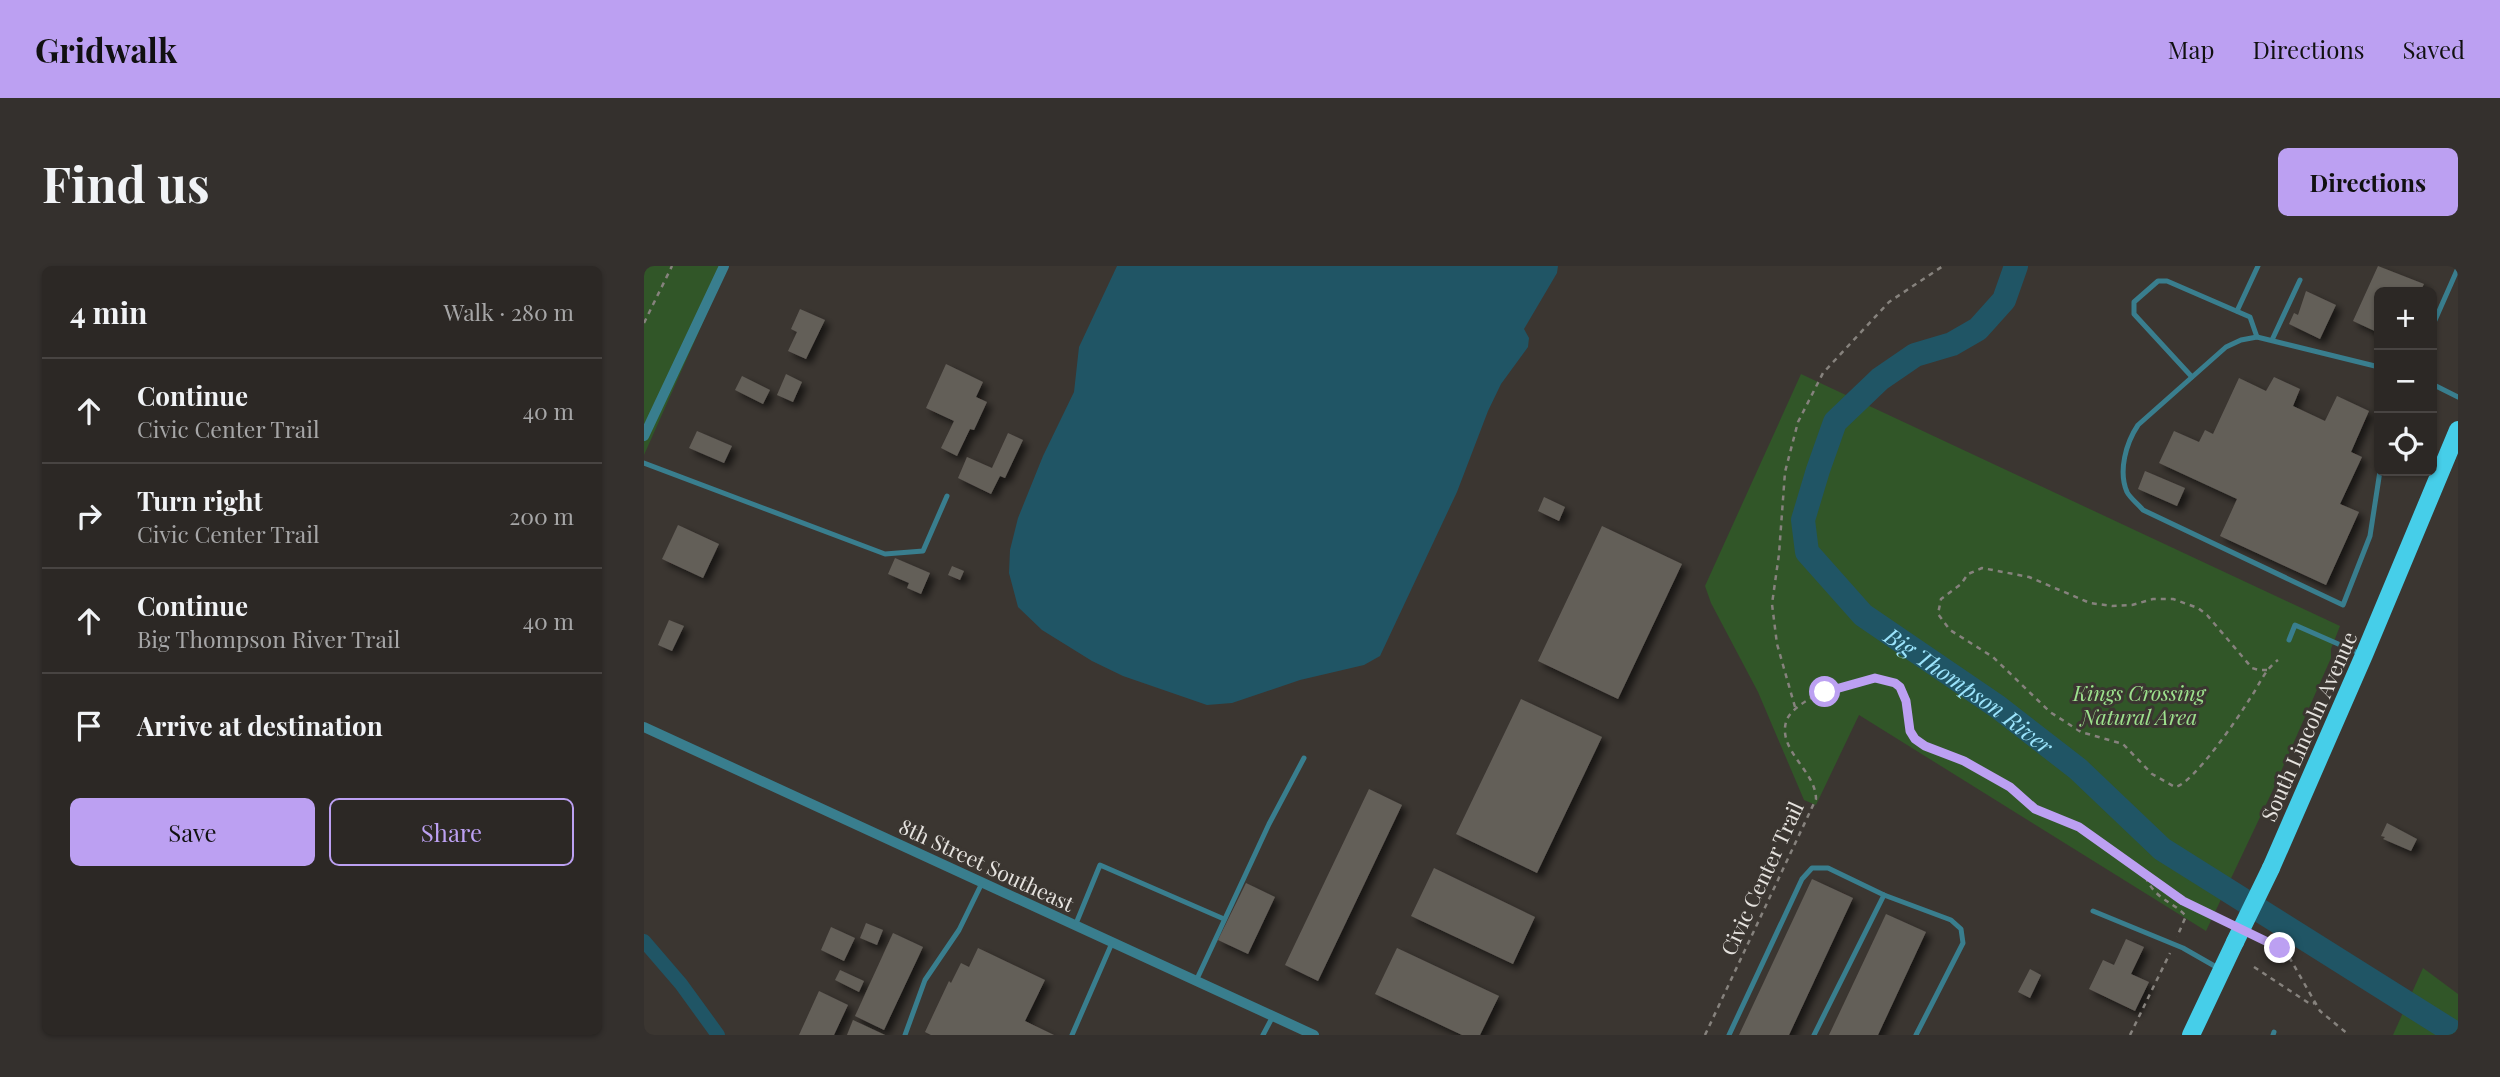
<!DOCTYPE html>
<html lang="en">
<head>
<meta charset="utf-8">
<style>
  :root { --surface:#2c2825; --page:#34302d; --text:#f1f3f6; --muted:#a6a6a7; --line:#484442; --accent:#bca0f2 }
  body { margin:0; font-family:"Playfair Display",serif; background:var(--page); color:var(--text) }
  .controls { position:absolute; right:21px; top:21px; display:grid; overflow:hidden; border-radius:10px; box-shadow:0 2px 5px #0004 }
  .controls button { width:63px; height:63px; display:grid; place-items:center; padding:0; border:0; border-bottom:2px solid var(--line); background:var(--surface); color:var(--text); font:35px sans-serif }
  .stop { position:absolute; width:21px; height:21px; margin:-16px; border:5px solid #bca0f2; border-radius:50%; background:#fff }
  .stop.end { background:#bca0f2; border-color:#fff; box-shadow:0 2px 7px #0008 }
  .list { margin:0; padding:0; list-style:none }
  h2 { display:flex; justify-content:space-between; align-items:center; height:91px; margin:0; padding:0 28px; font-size:30px }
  h2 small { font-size:23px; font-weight:400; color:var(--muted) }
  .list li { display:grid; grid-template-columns:46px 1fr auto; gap:21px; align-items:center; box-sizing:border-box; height:105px; padding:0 28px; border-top:2px solid var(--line) }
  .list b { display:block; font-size:26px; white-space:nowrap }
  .list p { margin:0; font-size:23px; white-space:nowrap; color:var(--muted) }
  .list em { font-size:23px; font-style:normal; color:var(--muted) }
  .actions { display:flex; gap:14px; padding:21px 28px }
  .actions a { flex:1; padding:16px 0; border:2px solid var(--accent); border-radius:10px; text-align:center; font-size:24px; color:var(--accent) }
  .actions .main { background:var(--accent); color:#111 }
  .icon { flex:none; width:38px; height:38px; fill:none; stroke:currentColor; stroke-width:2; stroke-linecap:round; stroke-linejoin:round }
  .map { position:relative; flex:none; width:1814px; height:769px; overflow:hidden; border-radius:10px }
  header { display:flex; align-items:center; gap:42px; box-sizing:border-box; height:98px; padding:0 35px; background:var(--accent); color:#111 }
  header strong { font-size:33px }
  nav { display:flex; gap:38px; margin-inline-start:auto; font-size:24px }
  .intro { display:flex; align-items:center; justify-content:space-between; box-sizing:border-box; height:168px; padding:0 42px }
  h1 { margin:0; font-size:49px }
  .button { padding:18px 32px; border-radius:10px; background:var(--accent); color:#111; font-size:24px; font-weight:700 }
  main { display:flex; gap:42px; padding:0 42px }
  aside { flex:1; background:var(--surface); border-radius:10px; box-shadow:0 2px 5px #0004 }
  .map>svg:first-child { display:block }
  .green { fill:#315628 }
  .water { fill:#205565 }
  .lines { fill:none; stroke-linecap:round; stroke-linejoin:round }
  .canal { stroke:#205565; stroke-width:14 }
  .river { stroke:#205565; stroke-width:24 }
  .building { fill:#645f59; filter:url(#shadow) }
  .path { stroke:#86827d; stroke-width:2.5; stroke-dasharray:5 5; stroke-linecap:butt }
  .service { stroke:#397e8e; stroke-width:5 }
  .minor { stroke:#397e8e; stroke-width:10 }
  .trunk { stroke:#46cee9; stroke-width:18 }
  .trunk-bridge { stroke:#46cee9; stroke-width:18 }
  .route { stroke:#bca0f2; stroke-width:9 }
  .labels { text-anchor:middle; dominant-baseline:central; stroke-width:6; stroke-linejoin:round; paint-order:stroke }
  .park-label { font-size:21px; font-style:italic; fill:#9de18d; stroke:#3b3631 }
  .street-label { font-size:21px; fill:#e5e2de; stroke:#3b3631 }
  .water-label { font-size:23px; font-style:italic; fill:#9be4fc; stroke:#3b3631 }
</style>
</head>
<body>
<header>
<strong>Gridwalk</strong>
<nav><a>Map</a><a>Directions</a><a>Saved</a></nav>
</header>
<div class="intro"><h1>Find us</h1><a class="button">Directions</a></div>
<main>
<aside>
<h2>4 min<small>Walk · 280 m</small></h2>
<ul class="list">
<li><svg class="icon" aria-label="ahead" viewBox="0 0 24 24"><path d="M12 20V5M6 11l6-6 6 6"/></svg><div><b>Continue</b><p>Civic Center Trail</p></div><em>40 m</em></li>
<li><svg class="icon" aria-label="right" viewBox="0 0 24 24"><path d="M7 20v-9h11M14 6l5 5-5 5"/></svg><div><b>Turn right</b><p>Civic Center Trail</p></div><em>200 m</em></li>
<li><svg class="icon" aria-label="ahead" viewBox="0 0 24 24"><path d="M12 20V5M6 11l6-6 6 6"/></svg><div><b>Continue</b><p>Big Thompson River Trail</p></div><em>40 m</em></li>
<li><svg class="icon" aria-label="arrive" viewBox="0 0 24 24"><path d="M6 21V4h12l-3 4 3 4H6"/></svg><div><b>Arrive at destination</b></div></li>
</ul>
<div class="actions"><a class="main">Save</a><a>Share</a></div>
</aside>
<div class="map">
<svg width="1814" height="769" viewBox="0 0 1814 769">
  <defs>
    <filter id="shadow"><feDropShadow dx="5" dy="5" stdDeviation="3.5" flood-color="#0009"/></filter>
  </defs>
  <rect width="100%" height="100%" fill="#3b3631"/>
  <g class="green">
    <path d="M0,0H84L0,189Z"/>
    <path d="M1157,108L1696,360L1687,383V392L1627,528L1562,665L1215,449L1172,539L1160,534L1114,426L1067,337L1061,320Z"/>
    <path d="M1779,702L1814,728V769H1749Z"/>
  </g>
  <path class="water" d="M473,0H914L913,7L880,63L885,72L884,81L857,118L844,145L813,226L736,390L720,399L656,414L588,437L563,439L479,410L448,395L398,364L374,341L365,307L366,284L374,252L399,190L430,126L435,81Z"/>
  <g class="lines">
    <path class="canal" d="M0,675L37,718L74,769"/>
    <path class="river" id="s1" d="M1372,0L1360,34L1334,63L1308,78L1271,89L1236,113L1191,156L1174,204L1159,254L1163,286L1219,349L1354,441L1434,503L1518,583L1814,769"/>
  </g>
  <g class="building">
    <path d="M1734,0L1780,18L1776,26H1735V67L1709,55Z"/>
    <path d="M1662,25L1692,39L1676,73L1645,58L1650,47L1654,49Z"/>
    <path d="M156,43L181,54L162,93L144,85L153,66L147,63Z"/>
    <path d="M302,98L339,116L332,131L343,136L330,164L326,163L313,190L297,182L310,155L282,142Z"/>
    <path d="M142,108L158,116L149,136L133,129Z"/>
    <path d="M98,110L126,124L119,138L91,124Z"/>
    <path d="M1630,111L1656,123L1649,140L1681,155L1693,130L1725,145L1707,186L1718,191L1696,238L1715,246L1682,319L1576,270L1593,233L1515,197L1530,165L1555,176L1561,164L1569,168L1595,112L1622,125Z"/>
    <path d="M53,165L88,180L80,197L45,182Z"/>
    <path d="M364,167L379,174L361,212L356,210L347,228L314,212L323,191L348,202Z"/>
    <path d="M1501,205L1541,222L1533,240L1494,223Z"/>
    <path d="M900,231L921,241L915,255L894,245Z"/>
    <path d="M34,259L75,278L59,312L18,293Z"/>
    <path d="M958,260L1038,298L974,433L894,395Z"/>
    <path d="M251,292L286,307L277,328L263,322L265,317L244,308Z"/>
    <path d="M308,300L320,305L316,314L304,309Z"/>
    <path d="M25,354L40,360L28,385L14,379Z"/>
    <path d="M877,433L958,471L893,607L812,568Z"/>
    <path d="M725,523L758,539L674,715L641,699Z"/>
    <path d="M1743,557L1773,573L1767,585L1739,573L1741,571L1737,570Z"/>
    <path d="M790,602L891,651L869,698L767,650Z"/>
    <path d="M1168,613L1209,632L1145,769H1095Z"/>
    <path d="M602,617L631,631L604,688L574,674Z"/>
    <path d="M1242,648L1282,666L1234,769H1185Z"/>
    <path d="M222,657L239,664L233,679L216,672Z"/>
    <path d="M187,661L211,672L200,695L177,684Z"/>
    <path d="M249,667L279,681L240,764L211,750Z"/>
    <path d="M1482,673L1500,681L1487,708L1505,716L1491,745L1445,723L1459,694L1470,699Z"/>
    <path d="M334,682L401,714L381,755L410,769H287L281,766L305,715L307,717L317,697L325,701Z"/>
    <path d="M753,682L855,730L836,769H818L731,728Z"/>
    <path d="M1386,703L1397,709L1386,732L1374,726Z"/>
    <path d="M196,704L220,715L215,726L191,714Z"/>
    <path d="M175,725L204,739L190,769H155Z"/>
    <path d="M209,754L241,769H203Z"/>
  </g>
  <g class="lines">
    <g class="path">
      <path d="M0,57L28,0"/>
      <path d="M1623,404H1615L1608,402L1563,349L1554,342L1529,333H1509L1488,339L1468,340L1446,337L1385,311L1338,302L1324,308L1317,318L1297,333L1294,348L1306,364L1349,391L1406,446L1437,466L1479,478L1508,508L1531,521C1549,518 1594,452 1605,434C1615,420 1620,404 1634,394"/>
      <path d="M1151,441L1133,378L1128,338L1135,288L1141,206L1154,156L1179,107L1245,36L1299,0"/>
      <path d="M1505,611L1503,614C1513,634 1528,635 1542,650L1533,671"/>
      <path d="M1612,670L1636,682L1644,689L1676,745L1705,769"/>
      <path d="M1610,701L1666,738L1671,737"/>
      <path d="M1061,769L1172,533C1172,505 1134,485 1142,456C1148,432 1222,406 1244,413C1272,422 1253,462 1279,479C1291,487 1306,488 1318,495C1326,499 1333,504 1341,509C1348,513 1357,516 1364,520C1375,527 1382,538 1393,544C1407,551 1423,554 1437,562C1471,583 1502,610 1536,633C1551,642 1568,649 1584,656"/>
      <path d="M1486,769L1526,687"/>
    </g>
    <g class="service">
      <path d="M1593,45L1614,0"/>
      <path d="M1788,61L1814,2"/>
      <path d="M1628,74L1656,14"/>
      <path d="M1735,101L1613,71L1597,74L1582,81L1494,159C1482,177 1474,205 1483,226C1486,232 1494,238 1499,244L1699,339L1726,270L1736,205"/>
      <path d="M1548,111L1490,48V36L1514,15H1523L1606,51L1613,71"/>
      <path d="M1788,118L1814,131"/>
      <path d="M0,197L241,288L279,285L303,230"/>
      <path d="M1645,374L1651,359L1717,388"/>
      <path d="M1449,645L1539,682L1574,702"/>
      <path d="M431,660L456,599L580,653"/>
      <path d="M552,715L625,558L660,492"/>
      <path d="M261,769L281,714L315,664L338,617"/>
      <path d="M428,769L468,677"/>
      <path d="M619,769L629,750"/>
      <path d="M1085,769L1158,613L1168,602H1184L1240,629L1307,654L1317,663L1319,677L1272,769"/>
      <path d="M1170,769L1240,629"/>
      <path d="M1629,769L1630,766"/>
    </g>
    <g class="minor">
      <path d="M0,170L80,0"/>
      <path d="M0,461L670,769"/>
    </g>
    <g class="trunk">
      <path d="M1627,602L1720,389L1814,164"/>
      <path d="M1547,769L1591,676"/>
    </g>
    <path class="trunk-bridge" d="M1591,676L1627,602"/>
  </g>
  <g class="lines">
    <path class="route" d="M1181,426L1231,412L1251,417L1256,421L1262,435L1266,465L1271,473L1281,480L1320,495L1366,521L1391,543L1435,561L1539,635L1636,682"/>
  </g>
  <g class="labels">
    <g class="park-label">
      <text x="1495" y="426">Kings Crossing<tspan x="1495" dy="24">Natural Area</tspan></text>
    </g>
    <g class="street-label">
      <text transform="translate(1664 460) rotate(-66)">South Lincoln Avenue</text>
      <text transform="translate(343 598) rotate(25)">8th Street Southeast</text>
      <text transform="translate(1117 612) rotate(-65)">Civic Center Trail</text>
    </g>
    <g class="water-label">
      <text stroke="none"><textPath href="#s1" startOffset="598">Big Thompson River</textPath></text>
    </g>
  </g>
</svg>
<div class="controls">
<button>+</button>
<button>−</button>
<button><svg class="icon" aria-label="locate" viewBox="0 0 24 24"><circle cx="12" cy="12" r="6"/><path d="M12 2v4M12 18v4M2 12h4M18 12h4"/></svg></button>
</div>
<div class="stop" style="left:1181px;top:426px"></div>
<div class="stop end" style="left:1636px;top:682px"></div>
</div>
</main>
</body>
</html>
